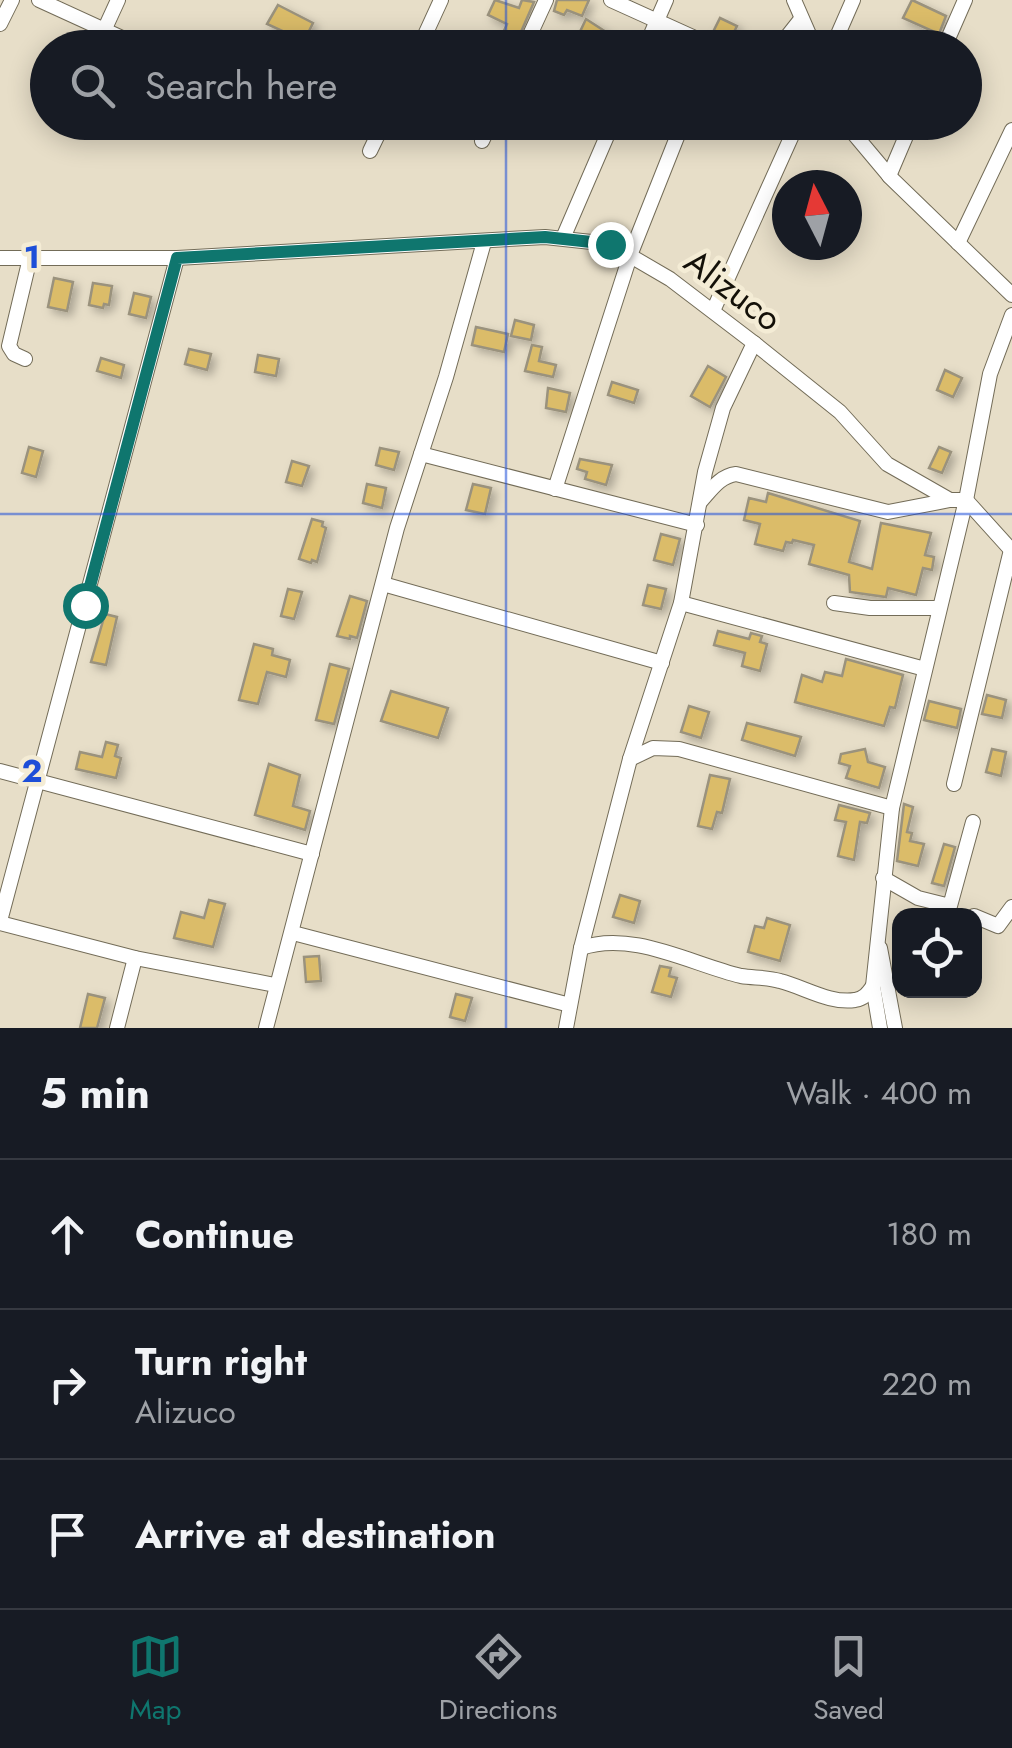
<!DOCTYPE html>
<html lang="en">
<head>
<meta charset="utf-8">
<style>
  :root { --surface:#171b24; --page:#242831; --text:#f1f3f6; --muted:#9ea1a6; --line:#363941; --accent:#0f766e }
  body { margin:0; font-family:Jost,sans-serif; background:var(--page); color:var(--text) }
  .controls { position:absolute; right:30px; bottom:30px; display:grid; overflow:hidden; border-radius:20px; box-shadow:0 5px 25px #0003 }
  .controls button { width:90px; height:90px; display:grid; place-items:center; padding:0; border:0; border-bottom:2px solid var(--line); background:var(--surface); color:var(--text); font:50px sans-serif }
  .compass { position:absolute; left:772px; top:170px; width:90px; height:90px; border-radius:50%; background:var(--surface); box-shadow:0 5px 25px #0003; rotate:354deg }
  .stop { position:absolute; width:30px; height:30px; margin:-22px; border:8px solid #0f766e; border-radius:50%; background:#fff }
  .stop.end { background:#0f766e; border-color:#fff; box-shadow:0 2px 10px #0008 }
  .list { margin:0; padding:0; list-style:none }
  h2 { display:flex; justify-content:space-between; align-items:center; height:130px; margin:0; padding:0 40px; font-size:42px }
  h2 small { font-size:32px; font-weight:400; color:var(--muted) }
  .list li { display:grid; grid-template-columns:65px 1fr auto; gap:30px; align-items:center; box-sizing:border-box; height:150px; padding:0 40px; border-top:2px solid var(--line) }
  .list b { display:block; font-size:38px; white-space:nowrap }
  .list p { margin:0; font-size:32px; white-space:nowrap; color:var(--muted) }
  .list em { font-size:32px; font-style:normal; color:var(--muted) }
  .icon { flex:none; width:55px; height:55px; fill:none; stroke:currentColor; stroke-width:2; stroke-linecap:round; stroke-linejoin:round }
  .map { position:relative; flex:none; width:1012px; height:1028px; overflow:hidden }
  .search { position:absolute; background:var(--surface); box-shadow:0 5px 25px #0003; left:30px; right:30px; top:30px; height:110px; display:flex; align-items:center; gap:25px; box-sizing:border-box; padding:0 35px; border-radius:55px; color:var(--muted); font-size:38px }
  .sheet { height:580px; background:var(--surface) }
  nav { display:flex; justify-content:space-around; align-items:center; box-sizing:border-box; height:140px; border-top:2px solid var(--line); background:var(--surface); font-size:28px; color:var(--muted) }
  nav a { display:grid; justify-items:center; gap:5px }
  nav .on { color:var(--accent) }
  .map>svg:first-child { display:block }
  .building { fill:#dbbc69; stroke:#9a927d; stroke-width:2.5; filter:url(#shadow) }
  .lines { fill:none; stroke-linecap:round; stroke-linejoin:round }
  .minor-casing { stroke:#736c58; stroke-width:16 }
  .minor { stroke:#fff; stroke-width:14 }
  .route { stroke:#0f766e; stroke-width:12 }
  .grid { fill:none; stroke:#1d4ed8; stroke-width:2.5; stroke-opacity:0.55 }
  .labels { text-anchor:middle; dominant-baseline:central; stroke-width:9; stroke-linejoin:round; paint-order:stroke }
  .street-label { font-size:35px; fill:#131008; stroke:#f4ecd5 }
  .grid-label { font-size:32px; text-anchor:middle; font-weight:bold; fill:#1d4ed8; stroke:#f4ecd5; stroke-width:9; stroke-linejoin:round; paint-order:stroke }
</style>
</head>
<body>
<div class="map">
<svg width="1012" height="1028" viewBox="0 0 1012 1028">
  <defs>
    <filter id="shadow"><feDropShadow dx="4.5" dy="4.5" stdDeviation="5" flood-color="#0004"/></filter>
  </defs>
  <rect width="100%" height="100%" fill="#e7dec8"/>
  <g class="building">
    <path d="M495,0L519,8L522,0L534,2L514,48H496L507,24L488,15Z"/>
    <path d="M557,0H589L582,16L567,10L564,15L554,11Z"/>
    <path d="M912,0L946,16L939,34L903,18Z"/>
    <path d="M278,5L313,23L304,41L267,24Z"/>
    <path d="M720,18L737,26L732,36L738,39L733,48H728L725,41L712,34Z"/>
    <path d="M586,19L606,32L599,48H565L570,36L577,38Z"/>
    <path d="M54,278L73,282L67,311L48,307Z"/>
    <path d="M93,283L112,286L109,305L104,304L103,308L89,305Z"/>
    <path d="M134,293L151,297L146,318L129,314Z"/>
    <path d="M515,320L534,325L531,340L511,336Z"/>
    <path d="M476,327L508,334L504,352L472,345Z"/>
    <path d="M532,345L542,347L539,361L556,365L553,377L525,371Z"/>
    <path d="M189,349L211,354L207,370L185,364Z"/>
    <path d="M258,355L279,359L276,376L255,372Z"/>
    <path d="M101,358L124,365L121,378L97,371Z"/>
    <path d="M708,366L726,377L710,407L691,396Z"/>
    <path d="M945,370L962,378L953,397L937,390Z"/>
    <path d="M612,382L638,390L634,403L608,395Z"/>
    <path d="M548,388L570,393L566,412L546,408Z"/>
    <path d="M29,447L43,451L36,477L22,473Z"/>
    <path d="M939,447L951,452L942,473L929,468Z"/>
    <path d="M380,448L399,452L394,470L376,465Z"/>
    <path d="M580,459L612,465L606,485L585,479L587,472L577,469Z"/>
    <path d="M292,461L309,466L302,486L286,482Z"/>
    <path d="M367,484L386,488L382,508L363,503Z"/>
    <path d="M473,484L491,488L485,514L466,510Z"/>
    <path d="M768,493L860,521L849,562L872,569L881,523L931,533L925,555L934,557L932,570L923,568L916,595L888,588L886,597L850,592L849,575L809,564L814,545L793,540L792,543L786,542L783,551L755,544L760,524L744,520L749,498L766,502Z"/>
    <path d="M312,519L323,522L322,526L326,528L317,562L312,560L311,563L299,559Z"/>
    <path d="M661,534L680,539L673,565L654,560Z"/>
    <path d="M648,585L666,589L661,609L643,605Z"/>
    <path d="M288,589L302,592L294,619L281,616Z"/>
    <path d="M350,596L367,601L357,638L350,636V639L337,636Z"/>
    <path d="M105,614L117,617L106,665L91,662Z"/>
    <path d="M718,631L749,639L751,633L762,636L760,642L767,644L760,671L742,666L745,653L714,645Z"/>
    <path d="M254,644L273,649L272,655L290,660L286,677L267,672L258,704L239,700Z"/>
    <path d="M846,659L903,675L895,708L890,707L884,726L795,702L802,675L822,682L825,672L842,676Z"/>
    <path d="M330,664L349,669L334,724L316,720Z"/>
    <path d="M391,691L448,708L438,738L381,721Z"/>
    <path d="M987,695L1006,700L1002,718L982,714Z"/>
    <path d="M929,701L961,709L957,728L924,720Z"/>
    <path d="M689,706L709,712L701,738L681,732Z"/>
    <path d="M747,723L801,737L795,756L742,740Z"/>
    <path d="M106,742L118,745L115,756L121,758L116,778L76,769L80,752L102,757Z"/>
    <path d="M865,749L868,762L885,767L879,788L846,778L850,766L839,763L841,754Z"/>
    <path d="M992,749L1006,752L1001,776L986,772Z"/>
    <path d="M269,764L300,775L293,806L310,811L305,830L255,815Z"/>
    <path d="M710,775L730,779L722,813L717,812L712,829L698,826Z"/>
    <path d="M904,804L913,807L907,832L912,833L910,841L924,844L918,866L897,861Z"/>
    <path d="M839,805L870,813L867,823L860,822L854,860L838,856L846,822L835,820Z"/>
    <path d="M944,844L955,847L944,886L932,883Z"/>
    <path d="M620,895L640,901L634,923L613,917Z"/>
    <path d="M209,900L225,904L213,947L174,938L181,912L204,918Z"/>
    <path d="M767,918L790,925L780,961L748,952L755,926L764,928Z"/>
    <path d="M319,956L321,981L306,982L304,957Z"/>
    <path d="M660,966L671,968L669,976L677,978L671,997L652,992Z"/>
    <path d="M88,994L105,998L97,1028H80Z"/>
    <path d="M456,994L472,998L465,1021L450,1017Z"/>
  </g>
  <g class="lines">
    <g class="minor-casing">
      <g id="minor">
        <path d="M39,0L144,48"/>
        <path d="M611,0L717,48"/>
        <path d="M794,0L815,48"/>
        <path d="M0,24L12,0"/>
        <path d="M96,48L118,0"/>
        <path d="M419,48L441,0"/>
        <path d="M524,48L546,0"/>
        <path d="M645,48L666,0"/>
        <path d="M778,48L801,19"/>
        <path d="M832,48L853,0"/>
        <path d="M944,48L965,0"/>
        <path d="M844,122L891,178L1012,295"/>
        <path d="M482,141L491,122"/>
        <path d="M370,151L384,122"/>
        <path d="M889,176L912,122"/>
        <path d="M563,238L613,122"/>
        <path d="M958,243L1012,130"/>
        <path d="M0,258H177L545,237L610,244L670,279L754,343L840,412L887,464L950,500H966L1012,551"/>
        <path d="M713,311L798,122"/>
        <path d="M25,359L14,354L9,346L30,258"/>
        <path d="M421,454L697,525"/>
        <path d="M555,489L631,253L683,122"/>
        <path d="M700,502C711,490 720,476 736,474L888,512L950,500"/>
        <path d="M383,584L662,663"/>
        <path d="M681,603L925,669"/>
        <path d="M834,603L870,608H938"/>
        <path d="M630,759L653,748L679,749L892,808"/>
        <path d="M0,771L312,854"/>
        <path d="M954,784L1011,550"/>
        <path d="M883,878L918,898L950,906L973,822"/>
        <path d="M974,916L998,926L1012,907"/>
        <path d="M0,921L177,258"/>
        <path d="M0,923L135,958L275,985"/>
        <path d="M293,933L570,1005"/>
        <path d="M581,948C632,930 691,964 741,976C754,978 767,977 780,981C804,987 830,1004 855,1000C865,998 868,993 873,986"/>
        <path d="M880,948L895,1028"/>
        <path d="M117,1028L135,958"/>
        <path d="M266,1028L397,528L446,377L484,242"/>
        <path d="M566,1028L581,948L630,759L681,603L705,472L723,408L754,343"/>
        <path d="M880,1028L873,986L892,808L966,500L990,374L1012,315"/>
      </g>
    </g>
    <use href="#minor" class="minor"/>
  </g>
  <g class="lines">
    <path class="route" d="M85,605L177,258L545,237L610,244"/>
  </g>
  <path class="grid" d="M506,0V48M506,122V1028M0,514H1012"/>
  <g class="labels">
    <g class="street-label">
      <text transform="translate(733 290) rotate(37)">Alizuco</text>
    </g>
  </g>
  <g class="grid-label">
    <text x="32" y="268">1</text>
    <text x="32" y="782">2</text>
  </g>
</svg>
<div class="controls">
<button><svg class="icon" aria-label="locate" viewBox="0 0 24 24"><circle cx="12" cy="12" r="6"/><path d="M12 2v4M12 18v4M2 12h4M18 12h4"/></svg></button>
</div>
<svg class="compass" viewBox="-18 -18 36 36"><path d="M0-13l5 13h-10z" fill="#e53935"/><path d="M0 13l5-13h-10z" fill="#9ea1a6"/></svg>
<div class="stop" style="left:85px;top:605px"></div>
<div class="stop end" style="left:610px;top:244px"></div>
<div class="search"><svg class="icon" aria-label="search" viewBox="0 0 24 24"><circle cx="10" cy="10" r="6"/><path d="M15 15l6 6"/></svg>Search here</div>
</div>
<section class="sheet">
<h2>5 min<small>Walk · 400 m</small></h2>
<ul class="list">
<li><svg class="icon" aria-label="ahead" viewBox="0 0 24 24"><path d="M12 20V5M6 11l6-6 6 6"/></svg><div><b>Continue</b></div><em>180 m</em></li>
<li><svg class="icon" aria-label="right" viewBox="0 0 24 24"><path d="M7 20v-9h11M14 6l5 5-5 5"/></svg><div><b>Turn right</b><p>Alizuco</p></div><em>220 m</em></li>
<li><svg class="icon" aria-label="arrive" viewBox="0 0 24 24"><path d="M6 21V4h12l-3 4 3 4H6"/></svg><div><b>Arrive at destination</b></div></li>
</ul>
</section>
<nav>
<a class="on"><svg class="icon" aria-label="map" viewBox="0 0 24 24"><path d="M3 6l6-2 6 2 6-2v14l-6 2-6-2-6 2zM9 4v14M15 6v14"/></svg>Map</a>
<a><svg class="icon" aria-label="directions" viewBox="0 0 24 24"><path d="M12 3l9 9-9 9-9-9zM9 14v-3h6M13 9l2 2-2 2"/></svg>Directions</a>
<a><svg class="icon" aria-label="saved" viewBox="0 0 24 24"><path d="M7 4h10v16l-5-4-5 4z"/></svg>Saved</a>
</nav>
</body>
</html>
